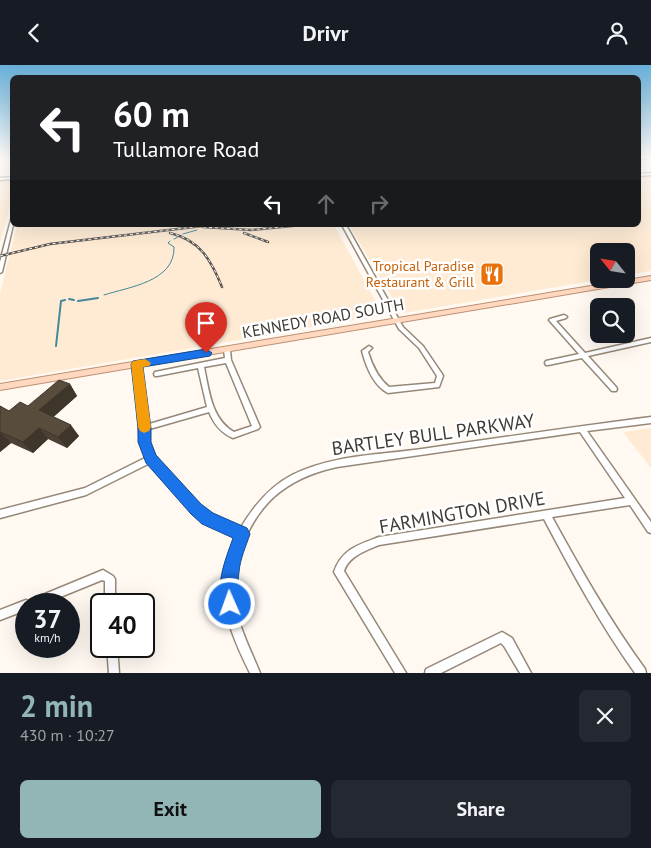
<!DOCTYPE html>
<html lang="en">
<head>
<meta charset="utf-8">
<style>
	body { margin:0; font-family:"PT Sans",sans-serif; background:#242831; color:#f1f3f6; height:100vh; display:flex; flex-direction:column; font-size:19px; white-space:nowrap }
	* { box-sizing:border-box; margin:0 }
	p { font-size:16px; color:#9ea1a6 }
	.icon { flex:none; width:28px; height:28px; fill:none; stroke:currentColor; stroke-width:2; stroke-linecap:round; stroke-linejoin:round }
	.map { position:relative; height:608px; overflow:hidden }
	.sheet { display:flex; flex-direction:column; background:#171b24; flex:1 }
	.sheet>* { flex:none }
	.banner { position:absolute; left:10px; top:10px; width:631px; height:152px; border-radius:8px; box-shadow:0 5px 20px #0002; background:#202124; color:#fff; overflow:hidden }
	.needle { width:32px; rotate:300deg }
	.buttons { position:absolute; left:590px; top:178px; display:grid; gap:10px }
	.buttons a { display:grid; place-items:center; width:45px; height:45px; border-radius:8px; background:#171b24; box-shadow:0 5px 20px #0002; font-size:25px }
	.speed { position:absolute; left:15px; top:528px; display:flex; gap:10px; font-size:25px; font-weight:700; text-align:center }
	.speed>* { display:grid; place-content:center; width:65px; height:65px; border-radius:50%; background:#171b24; box-shadow:0 5px 20px #0002; line-height:1 }
	.speed small { font-size:12px; font-weight:400 }
	.speed .limit { border:2px solid #111; border-radius:8px; background:#fff; color:#111 }
	.pin { position:absolute; display:grid; place-items:center; width:42px; height:42px; color:#fff; margin:-51px -21px; border-radius:50% 50% 50% 0; rotate:-45deg; box-shadow:0 0 5px #0007 }
	.pin .icon { rotate:45deg }
	.me { position:absolute; width:55px; margin:-28px; rotate:358deg; stroke-linejoin:round; filter:drop-shadow(0 0 4px #0008) }
	.turn { display:flex; align-items:center; gap:18px; height:105px; padding:0 20px; font-size:22px }
	.turn .icon { width:65px; height:65px; stroke-width:2.5 }
	.turn b { display:block; font-size:35px; line-height:42px }
	.lanes { display:flex; align-items:center; height:48px; padding:0 20px; background:#0003; justify-content:center; gap:25px; direction:ltr }
	.lanes .off { opacity:.35 }
	.round { display:grid; place-items:center; flex:none; width:52px; height:52px; border-radius:8px; background:#242831 }
	.summary { display:flex; align-items:center; justify-content:space-between; height:85px; padding:0 20px }
	h1 { font-size:30px; font-weight:700; line-height:38px; color:#92b5b5 }
	.primary-button { display:flex; gap:10px; margin-top:auto; padding:10px 20px }
	.primary-button a { flex:1; height:58px; border-radius:8px; background:#92b5b5; color:#111; font-size:20px; font-weight:700; line-height:58px; text-align:center }
	.primary-button a+a { background:#242831; color:#f1f3f6 }
	header { display:flex; justify-content:space-between; align-items:center; height:65px; padding:0 20px; background:#171b24; font-size:22px; font-weight:700 }
	.map>svg:first-child { display:block }
</style>
</head>
<body>
<header><svg class="icon" aria-label="back" viewBox="0 0 24 24"><path d="M15 5l-7 7 7 7"/></svg>Drivr<svg class="icon" aria-label="person" viewBox="0 0 24 24"><circle cx="12" cy="8" r="4"/><path d="M4 21q1-7 8-7t8 7"/></svg></header>
<div class="map">
<svg width="651" height="608" viewBox="0 0 651 608">
	<rect width="100%" height="100%" fill="#fff9f2"/>
	<!-- built -->
	<g fill="#ffebd3">
		<path d="M651,111v95l-25,4v-24h-27v28h5l-200,34 -4,-2 -51,-86h290v-48z"/>
		<path d="M12,115v18l-12,45v-62z"/>
		<path d="M17,160h317l48,88 -3,3 -379,65v-88z"/>
		<path d="M651,363v40l-28,-36z"/>
	</g>
	<g fill="none" stroke-linecap="round" stroke-linejoin="round">
		<!-- stream-far1 -->
		<g stroke="#489" stroke-width="1">
			<path d="M183,169l14,-4"/>
			<path d="M174,174l4,-2"/>
			<path d="M104,230c24,-8 71,-13 70,-48l-6,-4 2,-2"/>
		</g>
		<!-- stream -->
		<g stroke="#489" stroke-width="2">
			<path d="M69,234l5,1"/>
			<path d="M78,236l20,-3"/>
			<path d="M56,281l5,-45 4,-1"/>
		</g>
		<!-- minor casing -->
		<g stroke="#958878" stroke-width="3">
			<g id="minor">
				<path d="M651,108v2l-12,1v-2z"/>
				<path d="M12,112v2l-12,1v-2z"/>
				<path d="M11,155h1l1,5 -11,47 -2,1v-11z"/>
				<path d="M342,160h4l57,102 20,19 19,28 1,2 -4,11 -51,6c-15,-8 -22,-27 -26,-42l7,-5 3,2 -4,4c4,13 10,26 21,35l46,-4 2,-7 -18,-28 -20,-19z"/>
				<path d="M564,250l2,1 1,1 -1,1 -10,3 29,32 66,-15v4l-63,14 28,31 1,2 -1,2h-4l-30,-33 -34,7h-2l-1,-2 1,-2 33,-7 -30,-34 1,-1z"/>
				<path d="M227,283l3,2 1,10 29,67 -2,2 -25,9c-12,-5 -19,-14 -24,-26l-63,18 2,12 6,15 45,49 12,10 29,13c13,-22 29,-42 52,-54 40,-20 87,-20 130,-26 76,-11 152,-22 229,-32v6l-64,8 64,91v11l-3,-1 -18,-27 -78,12c29,53 58,104 93,152l1,4h-11c-35,-49 -63,-101 -91,-154l-165,26c-14,6 -30,11 -35,26l62,102h-11l-61,-101c8,-23 24,-27 45,-35l246,-39 -45,-66 -243,35c-51,11 -83,38 -98,89 -3,11 -7,23 -6,34 2,30 16,56 27,83h-10c-13,-26 -28,-59 -26,-88 1,-17 7,-34 13,-49l-32,-14 -12,-10 -43,-49 -64,32 -86,23v-8l85,-22 62,-31 -7,-15 -6,-78 1,-2h2l3,2 6,61 61,-18 -9,-39 -41,8h-2l-1,-2 1,-2 70,-14 -1,-8zM226,298l26,63 -18,6c-23,-13 -25,-42 -30,-65z"/>
				<path d="M103,505l10,6 2,3v25h-10v-23l-3,-1 -59,24h-17v6l-26,10v-10l26,-10 2,1z"/>
				<path d="M502,567l10,6 19,35h-11l-16,-27 -3,-3 -60,30h-16l1,-4z"/>
				<path d="M107,581h10l2,27h-10z"/>
			</g>
		</g>
		<!-- major casing -->
		<g stroke="#bc9072" stroke-width="2">
			<path id="major" d="M651,211v4l-651,110v-6z"/>
		</g>
		<!-- minor -->
		<use href="#minor" fill="#fff" fill-rule="evenodd"/>
		<!-- major -->
		<use href="#major" fill="#ffd8bf" fill-rule="evenodd"/>
		<!-- rail casing -->
		<g stroke="#5b554f" stroke-width="2.5">
			<g id="rail">
				<path d="M203,162l48,3 51,-5"/>
				<path d="M170,168c30,7 41,27 52,54"/>
				<path d="M244,168l24,9"/>
				<path d="M0,191l50,-12 161,-19"/>
			</g>
		</g>
		<!-- rail -->
		<use href="#rail" stroke="#fff" stroke-width="1" stroke-dasharray="3" stroke-linecap="butt"/>
	</g>
	<!-- wall -->
	<path fill="#4c4134" d="M70,319l7,12 -24,21 26,19 -12,12 -19,-9 -15,14 -22,-10 -11,9v-46l9,5 19,-5z"/>
	<!-- shaded-wall -->
	<g fill="#3e352b">
		<path d="M650,93l-1,2 -10,1v-2z"/>
		<path d="M70,319l7,12 -29,26 -9,-12z"/>
		<path d="M71,360l8,11 -12,12 -9,-11z"/>
		<path d="M39,363l9,11 -15,14 -10,-11z"/>
		<path d="M0,367l11,11 -11,9z"/>
	</g>
	<!-- building -->
	<g fill="#584c3d" stroke="#3e352b">
		<path d="M639,92h9l2,1 -11,1z"/>
		<path d="M59,315l11,4 -31,26 32,15 -13,12 -19,-9 -16,14 -23,-10v-26l9,5 11,-9 8,4z"/>
	</g>
	<!-- sky -->
	<linearGradient id="sky" x2="0" y2="1"><stop stop-color="#67b0da"/><stop offset="0.52" stop-color="#fffcf9"/><stop offset="1" stop-color="#fffcf9" stop-opacity="0"/></linearGradient>
	<rect width="651" height="178" fill="url(#sky)"/>
	<!-- route -->
	<path fill="#1a73e8" stroke="#114b97" d="M206,284l6,4 -2,3 -67,11 8,61v14l5,13 45,49 12,9 34,15 3,6c-4,12 -10,25 -11,38 -2,11 1,30 -2,38l-7,3 -6,-3c-10,-24 1,-49 9,-72l-31,-14 -11,-10 -45,-51 -8,-21v-14l-7,-64 2,-3z"/>
	<!-- slow -->
	<path fill="#f59e0b" d="M145,294l6,4 -2,3 -6,1 8,60 -2,4 -5,2 -4,-2 -2,-4 -7,-63 2,-3z"/>
	<!-- icons -->
	<defs>
		<g id="restaurant-square" transform="scale(1.25)"><rect x="-9" y="-9" width="18" height="18" rx="4" fill="#e8710a" stroke="#fff"/><path d="M-5-6h1v4h1v-4h1v4h1v-4h1v5L-1.5 .5V6h-2V.5L-5-1ZM5-6V6H3V1.5H1.5Q1.5-4 5-6Z" fill="#fff"/></g>
	</defs>
	<g fill-rule="evenodd">
		<use href="#restaurant-square" x="492" y="209"/>
	</g>
	<g text-anchor="middle" stroke-width="5" stroke-linejoin="round" paint-order="stroke">
		<!-- far-food labels -->
		<g font-size="14" fill="#c56008" stroke="#fff" text-anchor="end">
			<text x="474" y="206">Tropical Paradise<tspan x="474" dy="16">Restaurant &amp; Grill</tspan></text>
		</g>
		<!-- street labels -->
		<g font-size="16" fill="#403a34" stroke="#fff">
			<text transform="translate(323 253) rotate(-10)" y="6">KENNEDY ROAD SOUTH</text>
		</g>
		<!-- near-street labels -->
		<g font-size="19" fill="#403a34" stroke="#fff">
			<text transform="translate(433 369) rotate(-8)" y="7">BARTLEY BULL PARKWAY</text>
			<text transform="translate(462 447) rotate(-10)" y="7">FARMINGTON DRIVE</text>
		</g>
	</g>
</svg>
<div class="buttons">
<a><svg class="needle" viewBox="-14 -14 28 28"><path d="M0-13l5 13h-10z" fill="#e53935"/><path d="M0 13l5-13h-10z" fill="#9ea1a6"/></svg></a>
<a><svg class="icon" aria-label="search" viewBox="0 0 24 24"><circle cx="10" cy="10" r="6"/><path d="M15 15l6 6"/></svg></a>
</div>
<div class="speed"><div>37<small>km/h</small></div><div class="limit">40</div></div>
<div class="pin" style="left:206px;top:288px;background:#d93025"><svg class="icon" aria-label="arrive" viewBox="0 0 24 24"><path d="M6 21V4h12l-3 4 3 4H6"/></svg></div>
<svg class="me" style="left:230px;top:539px" viewBox="-20 -20 40 40"><circle r="17" fill="#1a73e8" stroke="#fff" stroke-width="3"/><path d="M0-11L8 9 0 5-8 9z" fill="#fff"/></svg>
<div class="banner">
<div class="turn"><svg class="icon" aria-label="left" viewBox="0 0 24 24"><path d="M17 20v-9H6M10 6l-5 5 5 5"/></svg><div><b>60 m</b>Tullamore Road</div></div>
<div class="lanes"><svg class="icon" aria-label="left" viewBox="0 0 24 24"><path d="M17 20v-9H6M10 6l-5 5 5 5"/></svg><svg class="icon off" aria-label="ahead" viewBox="0 0 24 24"><path d="M12 20V5M6 11l6-6 6 6"/></svg><svg class="icon off" aria-label="right" viewBox="0 0 24 24"><path d="M7 20v-9h11M14 6l5 5-5 5"/></svg></div>
</div>
</div>
<section class="sheet">
<div class="summary"><div><h1>2 min</h1><p>430 m · 10:27</p></div><a class="round"><svg class="icon" aria-label="close" viewBox="0 0 24 24"><path d="M6 6l12 12M18 6L6 18"/></svg></a></div>
<div class="primary-button"><a>Exit</a><a>Share</a></div>
</section>
</body>
</html>
